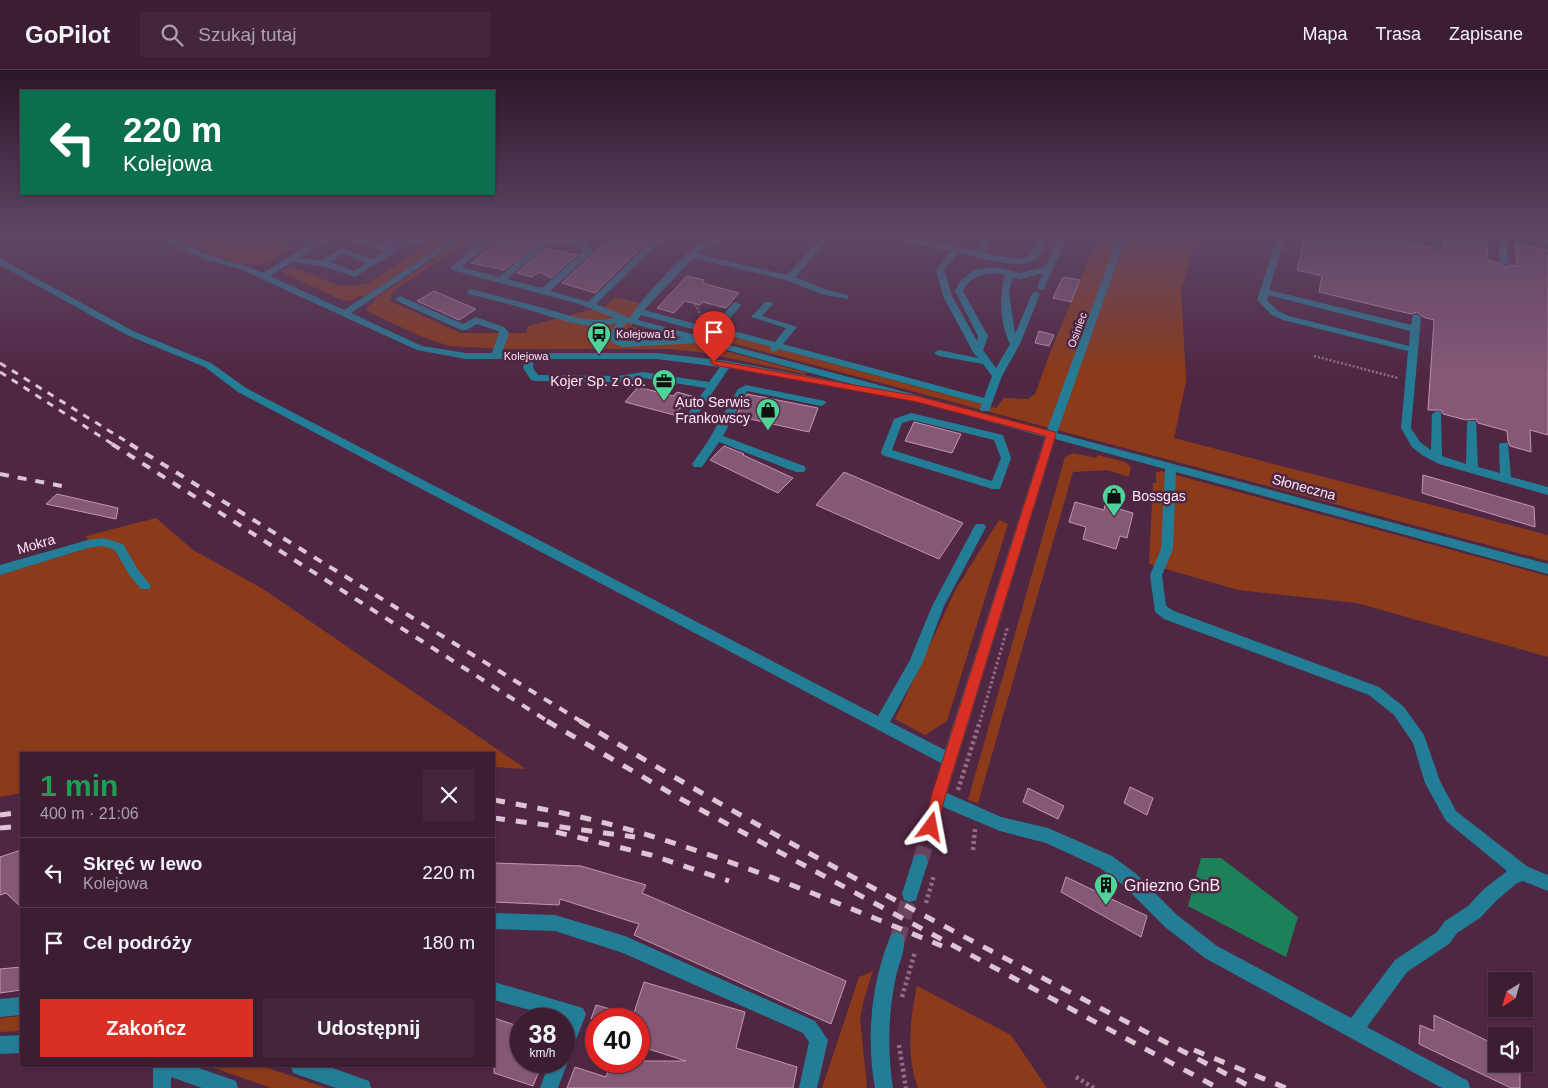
<!DOCTYPE html>
<html lang="pl">
<head>
<meta charset="utf-8">
<style>
	body { margin:0; font-family:Helvetica,sans-serif; background:#43263a; color:#f1f3f6; height:100vh; display:flex; flex-direction:column; font-size:19px; white-space:nowrap }
	* { box-sizing:border-box; margin:0 }
	p { font-size:16px; color:#aca2ac }
	.icon { flex:none; width:28px; height:28px; fill:none; stroke:currentColor; stroke-width:2; stroke-linecap:round; stroke-linejoin:round }
	.map { position:relative; flex:1; overflow:hidden }
	.side { position:absolute; left:20px; top:682px; width:475px; height:315px; display:flex; flex-direction:column; background:#3c1d32; border-radius:0px; box-shadow:0 1px 4px #0004,0 0 0 1px #553b4d }
	.side>* { flex:none }
	.hud { position:absolute; left:20px; top:20px; width:475px; height:105px; border-radius:0px; box-shadow:0 1px 4px #0004,0 0 0 1px #553b4d; background:#0b6e4f; color:#fff; overflow:hidden }
	.needle { width:32px; rotate:217deg }
	.controls { position:absolute; left:1488px; top:902px; display:grid; gap:10px }
	.controls a { display:grid; place-items:center; width:45px; height:45px; border-radius:0px; background:#3c1d32; box-shadow:0 1px 4px #0004,0 0 0 1px #553b4d; font-size:25px }
	.speed { position:absolute; left:510px; top:938px; display:flex; gap:10px; font-size:25px; font-weight:700; text-align:center }
	.speed>* { display:grid; place-content:center; width:65px; height:65px; border-radius:50%; background:#3c1d32; box-shadow:0 1px 4px #0004,0 0 0 1px #553b4d; line-height:1 }
	.speed small { font-size:12px; font-weight:400 }
	.speed .limit { border:8px solid #d22; background:#fff; color:#111 }
	.pin { position:absolute; display:grid; place-items:center; width:42px; height:42px; color:#fff; margin:-51px -21px; border-radius:50% 50% 50% 0; rotate:-45deg; box-shadow:0 0 5px #0007 }
	.pin .icon { rotate:45deg }
	.me { position:absolute; width:55px; margin:-28px; rotate:13deg; stroke-linejoin:round; filter:drop-shadow(0 0 4px #0008) }
	.turn { display:flex; align-items:center; gap:18px; height:105px; padding:0 20px; font-size:22px }
	.turn .icon { width:65px; height:65px; stroke-width:2.5 }
	.turn b { display:block; font-size:35px; line-height:42px }
	.round { display:grid; place-items:center; flex:none; width:52px; height:52px; border-radius:0px; background:#43263a }
	.headline { display:flex; align-items:center; justify-content:space-between; height:85px; padding:0 20px }
	h1 { font-size:30px; font-weight:700; line-height:38px; color:#1e9e55 }
	.action { display:flex; gap:10px; margin-top:auto; padding:10px 20px }
	.action a { flex:1; height:58px; border-radius:0px; background:#d93025; color:#fff; font-size:20px; font-weight:700; line-height:58px; text-align:center }
	.action a+a { background:#43263a; color:#f1f3f6 }
	ul { padding:0; list-style:none }
	li { display:flex; align-items:center; gap:15px; height:70px; padding:0 20px; border-top:1px solid #553b4d }
	li div { flex:1 }
	li b { display:block; font-size:19px }
	li em { font-style:normal }
	header { display:flex; align-items:center; gap:30px; box-sizing:border-box; height:70px; padding:0 25px; background:#3c1d32; border-bottom:1px solid #553b4d }
	header strong { font-size:24px }
	nav { display:flex; gap:28px; margin-inline-start:auto; font-size:18px }
	.search { width:350px; height:45px; background:#43263a; display:flex; align-items:center; gap:12px; box-sizing:border-box; padding:0 18px; border-radius:0px; color:#aca2ac; font-size:19px }
	.map>svg:first-child { display:block }
</style>
</head>
<body>
<header>
<strong>GoPilot</strong>
<div class="search"><svg class="icon" aria-label="search" viewBox="0 0 24 24"><circle cx="10" cy="10" r="6"/><path d="M15 15l6 6"/></svg>Szukaj tutaj</div>
<nav><a>Mapa</a><a>Trasa</a><a>Zapisane</a></nav>
</header>
<div class="map">
<svg width="1548" height="1018" viewBox="0 0 1548 1018">
	<rect width="100%" height="100%" fill="#502743"/>
	<!-- green -->
	<g fill="#8b3a1a">
		<path d="M168,164h84l40,14c-8,5 -16,11 -24,14 -26,11 -76,-17 -100,-28z"/>
		<path d="M444,164h16l-97,63 -4,-1 -8,5 -9,-1 -61,-28 9,-5 51,19 26,-2z"/>
		<path d="M471,164h10l-88,57 -3,10 71,32h65l2,-7 78,-20 9,-9 28,7 -12,22 177,47 -4,1 -99,-21 -36,-4h-165l-55,-3 -29,-10 -53,-25v-4l8,-6 -1,-2 56,-37h2l3,-2 -2,-1z"/>
		<path d="M1099,164h101l-19,54 5,93 -12,57 374,97v26l-824,-220 -5,-5 1,-3 276,75 8,-10 24,1 7,-5 15,-41z"/>
		<path d="M1074,383l22,5 2,-3 27,7 6,5 -2,10 -22,-7 -34,2 -95,331 -10,-3 97,-343z"/>
		<path d="M1161,401l387,105v81l-191,-54 -119,-13 -89,-26 4,-81h3v-10z"/>
		<path d="M156,448l37,32 70,39 263,180 -32,-2v-13h-473v39l-21,4v-222l91,-28 -5,-11z"/>
		<path d="M999,450l9,4 -61,197 -22,14 -30,-16 61,-130z"/>
		<path d="M873,901l-9,28 -4,20 7,69h-45l37,-111z"/>
		<path d="M917,916l94,49 36,53h-129c-12,-31 -8,-70 -1,-102z"/>
		<path d="M21,946v15l-21,1v-14z"/>
		<path d="M209,996h53l64,22h-55z"/>
	</g>
	<!-- water -->
	<path fill="#1c8158" d="M1201,788h20l77,59 -12,40 -98,-51z"/>
	<!-- building -->
	<g fill="#855875" stroke="#c694b4">
		<path d="M507,164h42l-45,36 -33,-7z"/>
		<path d="M615,164h40l-60,59 -33,-10z"/>
		<path d="M1306,164h61l62,13 8,5 6,-2v-16h32l12,2 1,24 10,2 6,6 5,-3 8,1 -2,-23 33,7v185l-18,-5 1,22 -21,-6 -2,-5 -1,-10 -29,-8 -2,-4 -10,1 -23,-6 -2,-4h-13l6,-90 -11,-3 -6,-5 -6,2 -92,-22 3,-16 -25,-6z"/>
		<path d="M546,178l31,7 -26,23 -12,-6 -7,5 -15,-4z"/>
		<path d="M687,206l17,4 -2,3 37,10 -13,15 -23,-6 -3,3 -15,-4 -11,12 -17,-5z"/>
		<path d="M1063,207l17,3 -9,22 -18,-4z"/>
		<path d="M434,221l42,18 -17,11 -42,-19z"/>
		<path d="M1039,261l15,4 -5,11 -14,-3z"/>
		<path d="M638,317l35,9 4,-4 18,5 -9,12 -6,-1 -6,7 -49,-13z"/>
		<path d="M747,324l71,14 -9,24 -73,-16z"/>
		<path d="M914,352l47,12 -9,19 -47,-12z"/>
		<path d="M724,376l20,8 -1,1 50,23 -15,15 -68,-33z"/>
		<path d="M844,402l119,51 -24,36 -123,-54z"/>
		<path d="M1423,405l111,32 1,20 -113,-34z"/>
		<path d="M57,424l61,14 -2,11 -70,-15z"/>
		<path d="M1075,432l29,8 1,-5 28,8 -6,25 -7,-2 -4,13 -33,-10 3,-12 -17,-5z"/>
		<path d="M1130,717l23,11 -6,17 -23,-12z"/>
		<path d="M1028,718l36,18 -6,13 -35,-17z"/>
		<path d="M21,780v57l-15,-14 -6,2v-38z"/>
		<path d="M494,793l87,3 65,19 -4,8 204,88 -15,43 -197,-89 5,-11 -79,-25 -1,6 -65,-3z"/>
		<path d="M1066,807l81,39 -6,21 -80,-45z"/>
		<path d="M21,897v23l-21,3v-24z"/>
		<path d="M644,912l101,30 -9,36 61,19 -4,21h-226l8,-21 31,10 5,-16h75l-47,-15v-27h-48l5,-14 36,10v4z"/>
		<path d="M1434,945l62,30v19h24v24h-9l-92,-44 1,-19 14,6z"/>
		<path d="M494,948l27,9v34h22l-10,25 -39,-13z"/>
	</g>
	<g fill="none" stroke-linecap="round" stroke-linejoin="round">
		<!-- minor-tunnel -->
		<g stroke="#6a445e" stroke-width="16" stroke-dasharray="16 8" stroke-linecap="butt">
			<path d="M920,792l11,-35"/>
			<path d="M897,871l13,-47"/>
		</g>
		<!-- path-far2 -->
		<g stroke="#906e84" stroke-width="2.5" stroke-dasharray="2 2" stroke-linecap="butt">
			<path d="M695,234l6,12"/>
			<path d="M1314,286l84,22"/>
		</g>
		<!-- path-far1 -->
		<path stroke="#906e84" stroke-width="3" stroke-dasharray="2.5 2.5" stroke-linecap="butt" d="M980,652l28,-96"/>
		<!-- path -->
		<g stroke="#906e84" stroke-width="4.5" stroke-dasharray="3 3" stroke-linecap="butt">
			<path d="M958,720l22,-69"/>
			<path d="M973,780l2,-22"/>
			<path d="M926,833l8,-28"/>
			<path d="M902,927l13,-45"/>
			<path d="M899,975l7,43"/>
			<path d="M1076,1007l18,11"/>
		</g>
		<!-- minor -->
		<g fill="#247d96" fill-rule="evenodd">
			<path d="M151,164c21,-1 39,15 59,21 18,6 35,10 53,18l46,-29 -26,-10h12l20,7 5,-3 -2,-4h29l48,14v4l-40,25 -33,-11 -30,-4 -22,14 74,34 116,-76h9l-118,79 71,33 44,7h26l7,-20 -1,-2 -21,-7 -10,6h-6l-64,-29 -2,-2 5,-3 63,28 13,-7 28,10 5,6 -7,20h155l70,8 114,21 5,3 -5,3 -112,-20 -37,55 -4,1 -5,-3 23,-33 -63,-10 -25,4 -83,-1 -4,-1 -8,-12 2,-9h-59l-49,-9 -177,-81 -37,-10zM346,169l39,12 -12,8 -31,-11 -21,12 -22,-2 29,-18zM343,184l24,9 -13,8 -24,-9zM534,289h123l63,8 -11,15 -66,-10 -25,4 -80,-1 -5,-7z"/>
			<path d="M421,164h10c-13,13 -36,19 -51,7l4,-2 22,3z"/>
			<path d="M493,164h9l-41,33 38,10 44,-38 16,-2 27,6 7,8 -1,2 -42,38 38,11 71,-68h9l-72,70 34,14c13,-22 62,-76 86,-84 3,-1 7,0 11,0l-30,20 90,21 38,-41h8l-38,43 32,13 21,5v4l-27,-5 -35,-14 -93,-22 -49,52 52,14 18,2 19,-23 3,-1 5,3 -19,23 53,14 11,-14 -35,-11 14,-15h6l2,2 -11,12 35,11 -14,17 201,54 8,-22 -9,-12 -44,-8 -5,-3 5,-3 39,8 -5,-6 -30,-56 -7,-26 15,-19 -74,-15 -4,-2h16l88,17 9,-17h8l-10,19 33,6 13,-4 7,-14 -24,-5 -4,-2 30,2 1,-2h8c-3,8 -5,19 -12,25 -13,13 -61,-3 -78,-6l-14,17 8,26 25,45 1,-5 -23,-45 5,-10 14,-11 22,-3 25,6 24,-6 15,-33h8l-24,55 -3,1 -4,-3 6,-14 -22,6 -8,-2 -4,15 6,42 17,-40 4,-3 4,3 -20,50 -18,32 -13,35h-8l-1,-2 2,-5 -203,-55 -5,3 -3,-1v-4l-58,-16 -6,8 340,91 72,-196h8l-70,199 491,131v10l-372,-102 -3,77 -11,26 4,31 8,5 205,76 25,20 20,28 16,46 16,30 72,56 20,8v16l-25,-10 -6,2 -21,18 -16,17 -23,15 -8,11 -42,28 -40,55 101,54 2,7h-28l-237,-130 -40,-31 -42,-42 -23,-17 -54,-25 -46,-12 -57,-24 -6,25 -6,2 -6,-2 -2,-5 18,-64 -703,-371 -33,-25 -78,-32 -127,-70v-6l3,1 130,71 78,32 35,25 632,328 32,-56 22,-54 42,-79 2,-3h8l2,3 -42,79 -21,56 -33,60 55,28 100,-313 -344,-94 -79,4 -9,-4 -5,-7 9,-13c-29,7 -47,-1 -75,-9 -24,-8 -49,-14 -74,-20l-1,-2 4,-3c25,7 50,13 76,20 24,7 41,15 68,9l-39,-15 -125,-33v-4zM559,171l21,6 4,4 -42,37 -35,-9 42,-36zM996,203l9,2c-6,23 -5,47 5,69l-14,24 -13,-18 5,-14 -25,-45c7,-14 18,-17 33,-18zM641,245l55,15h8l-5,6 -61,-16zM627,252l56,16 -59,3 -6,-5zM1055,369l110,30 -4,80 -11,26 5,37 9,7 205,76 25,20 19,28 12,40 21,38 61,50 -23,18 -16,17 -23,15 -8,11 -42,28 -44,58 -134,-72 -40,-31 -42,-42 -23,-17 -64,-28 -47,-11 -54,-24z"/>
			<path d="M1278,164h8l-17,56 142,35 2,-10 3,-1 5,3 -10,111 9,14 11,8 1,-36 5,-3 4,1 1,44 24,8 1,-41 1,-2h8l2,46 22,6 -1,-27 1,-3h8l3,34 37,10v8l-109,-31 -17,-9 -10,-8 -11,-19 7,-77 -125,-31 -11,-5 -15,-15zM1268,225l142,36 -1,15 -120,-30 -11,-5 -11,-11z"/>
			<path d="M1418,164h8l-1,12 -7,-2z"/>
			<path d="M1432,164h8l-2,16 -7,-2z"/>
			<path d="M1498,164h18l32,7v4l-42,-8 2,26 -4,3 -4,-3z"/>
			<path d="M746,315l79,16 1,2 -5,3 -74,-15 -24,45 81,30 2,3 -2,3h-8l-77,-30 -17,25h-8l-2,-3 16,-23 30,-52z"/>
			<path d="M911,343l92,22 8,23 -11,31h-8l-110,-34 -1,-3 13,-33zM912,350l82,20 7,18 -9,23 -100,-31 10,-27z"/>
			<path d="M103,468l20,6 15,26 13,16 -2,3h-8l-11,-13 -15,-26 -12,-4 -15,2 -88,27v-10l88,-25z"/>
			<path d="M920,784l6,2 2,6 -12,38 -6,2 -6,-2 -2,-6 12,-38z"/>
			<path d="M494,843l61,2 70,21 190,85 13,19 -11,48h-18l10,-46 -6,-9 -180,-80 -68,-22 -61,-2z"/>
			<path d="M897,862l6,3c4,11 -3,26 -6,37 -9,39 -10,77 -4,116h-18c-9,-50 -4,-106 16,-153z"/>
			<path d="M494,912l89,26 3,6 -16,41 -3,2 1,4 -10,27h-18l10,-27h14v-36l2,-5 -72,-20z"/>
			<path d="M21,927v18l-21,2v-18z"/>
			<path d="M21,965v18l-21,1v-18z"/>
			<path d="M153,996h40l43,15 2,7h-36l-31,-11v11h-18z"/>
			<path d="M291,996h36l42,15 2,7h-35l-43,-15z"/>
		</g>
		<!-- rail-far2 -->
		<g stroke="#dec5d5" stroke-width="3" stroke-dasharray="7 7" stroke-linecap="butt">
			<path d="M0,293l132,82"/>
			<path d="M0,302l114,73"/>
		</g>
		<!-- rail-far1 -->
		<g stroke="#dec5d5" stroke-width="4" stroke-dasharray="9 9" stroke-linecap="butt">
			<path d="M112,374l437,278"/>
			<path d="M130,374l452,278"/>
			<path d="M0,404l67,13"/>
		</g>
		<!-- rail -->
		<g stroke="#dec5d5" stroke-width="5" stroke-dasharray="11 11" stroke-linecap="butt">
			<path d="M547,651l132,77 539,290"/>
			<path d="M580,651c218,133 447,248 673,367"/>
			<path d="M494,730c39,7 77,14 115,24 115,31 224,77 333,122"/>
			<path d="M0,745l21,-3"/>
			<path d="M494,748l141,19"/>
			<path d="M0,758l21,-2"/>
			<path d="M556,762l95,23 78,26"/>
			<path d="M1194,980l92,38"/>
		</g>
	</g>
	<!-- sky -->
	<linearGradient id="sky" x2="0" y2="1"><stop stop-color="#2c1525"/><stop offset="0.54" stop-color="#5e4766"/><stop offset="1" stop-color="#5e4766" stop-opacity="0"/></linearGradient>
	<rect width="1548" height="306" fill="url(#sky)"/>
	<!-- route -->
	<path fill="#d93025" stroke="#8d1f18" d="M711,290l206,36 138,36 1,2 -111,363 -9,35 -5,2 -5,-2 -2,-5 7,-30 115,-361 -129,-34 -203,-37 -4,-3z"/>
	<!-- icons -->
	<defs>
		<g id="bus-pin" transform="scale(1.25)"><path d="M0 17L-7.5 6A9.5 9.5 0 1 1 7.5 6Z" fill="#50d398" stroke="#502743"/><path d="M-5-6H5V4H4V6H2V4H-2V6H-4V4H-5ZM-3.5-4V0h7V-4ZM-3.5 1.2v1.5H-2V1.2ZM2 1.2v1.5H3.5V1.2Z" fill="#111"/></g>
		<g id="office-pin" transform="scale(1.25)"><path d="M0 17L-7.5 6A9.5 9.5 0 1 1 7.5 6Z" fill="#50d398" stroke="#502743"/><path d="M-6-3h4V-5.5h4V-3h4V5H-6ZM-1-4.5V-3h2v-1.5ZM-6 0V1H6V0Z" fill="#111"/></g>
		<g id="shop-pin" transform="scale(1.25)"><path d="M0 17L-7.5 6A9.5 9.5 0 1 1 7.5 6Z" fill="#50d398" stroke="#502743"/><path d="M-5-2.5h2.3a2.7 3.5 0 0 1 5.4 0H5L5.5 6h-11ZM-1.5-2.5h3a1.5 2.3 0 0 0-3 0Z" fill="#111"/></g>
		<g id="building-pin" transform="scale(1.25)"><path d="M0 17L-7.5 6A9.5 9.5 0 1 1 7.5 6Z" fill="#50d398" stroke="#502743"/><path d="M-4-6H4V6H1V3H-1V6H-4ZM-2.5-4.3h1.7v1.8h-1.7ZM.8-4.3h1.7v1.8H.8ZM-2.5-1h1.7V.8h-1.7ZM.8-1h1.7V.8H.8Z" fill="#111"/></g>
	</defs>
	<g fill-rule="evenodd">
		<use href="#bus-pin" x="599" y="264"/>
		<use href="#office-pin" x="664" y="311"/>
		<use href="#shop-pin" x="768" y="340"/>
		<use href="#shop-pin" x="1114" y="426"/>
		<use href="#building-pin" x="1106" y="815"/>
	</g>
	<g text-anchor="middle" stroke-width="5" stroke-linejoin="round" paint-order="stroke">
		<!-- far-street labels -->
		<g font-size="11" fill="#ffe9f6" stroke="#502743">
			<text transform="translate(1077 260) rotate(-70)" y="4">Osiniec</text>
			<text x="526" y="290">Kolejowa</text>
		</g>
		<!-- far-poi labels -->
		<g font-size="11" fill="#ffe9f6" stroke="#502743" text-anchor="start">
			<text x="616" y="268">Kolejowa 01</text>
		</g>
		<!-- poi labels -->
		<g font-size="14" fill="#ffe9f6" stroke="#502743" text-anchor="end">
			<text x="646" y="316">Kojer Sp. z o.o.</text>
			<text x="750" y="337">Auto Serwis<tspan x="750" dy="16">Frankowscy</tspan></text>
			<text x="1132" y="431" text-anchor="start">Bossgas</text>
		</g>
		<!-- street labels -->
		<g font-size="14" fill="#ffe9f6" stroke="#502743">
			<text transform="translate(1304 417) rotate(15)" y="5">Słoneczna</text>
			<text transform="translate(36 474) rotate(-16)" y="5">Mokra</text>
		</g>
		<!-- near-poi labels -->
		<g font-size="16" fill="#ffe9f6" stroke="#502743" text-anchor="start">
			<text x="1124" y="821">Gniezno GnB</text>
		</g>
	</g>
</svg>
<div class="controls">
<a><svg class="needle" viewBox="-14 -14 28 28"><path d="M0-13l5 13h-10z" fill="#e53935"/><path d="M0 13l5-13h-10z" fill="#aca2ac"/></svg></a>
<a><svg class="icon" aria-label="sound" viewBox="0 0 24 24"><path d="M4 9h4l5-4v14l-5-4H4zM17 9q2 3 0 6"/></svg></a>
</div>
<div class="speed"><div>38<small>km/h</small></div><div class="limit">40</div></div>
<div class="pin" style="left:714px;top:292px;background:#d93025"><svg class="icon" aria-label="arrive" viewBox="0 0 24 24"><path d="M6 21V4h12l-3 4 3 4H6"/></svg></div>
<svg class="me" style="left:931px;top:757px" viewBox="-20 -20 40 40"><path d="M0-17L14 15 0 8-14 15z" fill="#d93025" stroke="#fff" stroke-width="4"/></svg>
<div class="hud">
<div class="turn"><svg class="icon" aria-label="left" viewBox="0 0 24 24"><path d="M17 20v-9H6M10 6l-5 5 5 5"/></svg><div><b>220 m</b>Kolejowa</div></div>
</div>
<section class="side">
<div class="headline"><div><h1>1 min</h1><p>400 m · 21:06</p></div><a class="round"><svg class="icon" aria-label="close" viewBox="0 0 24 24"><path d="M6 6l12 12M18 6L6 18"/></svg></a></div>
<ul>
<li><svg class="icon" aria-label="left" viewBox="0 0 24 24"><path d="M17 20v-9H6M10 6l-5 5 5 5"/></svg><div><b>Skręć w lewo</b><p>Kolejowa</p></div><em>220 m</em></li>
<li><svg class="icon" aria-label="arrive" viewBox="0 0 24 24"><path d="M6 21V4h12l-3 4 3 4H6"/></svg><div><b>Cel podróży</b></div><em>180 m</em></li>
</ul>
<div class="action"><a>Zakończ</a><a>Udostępnij</a></div>
</section>
</div>
</body>
</html>
